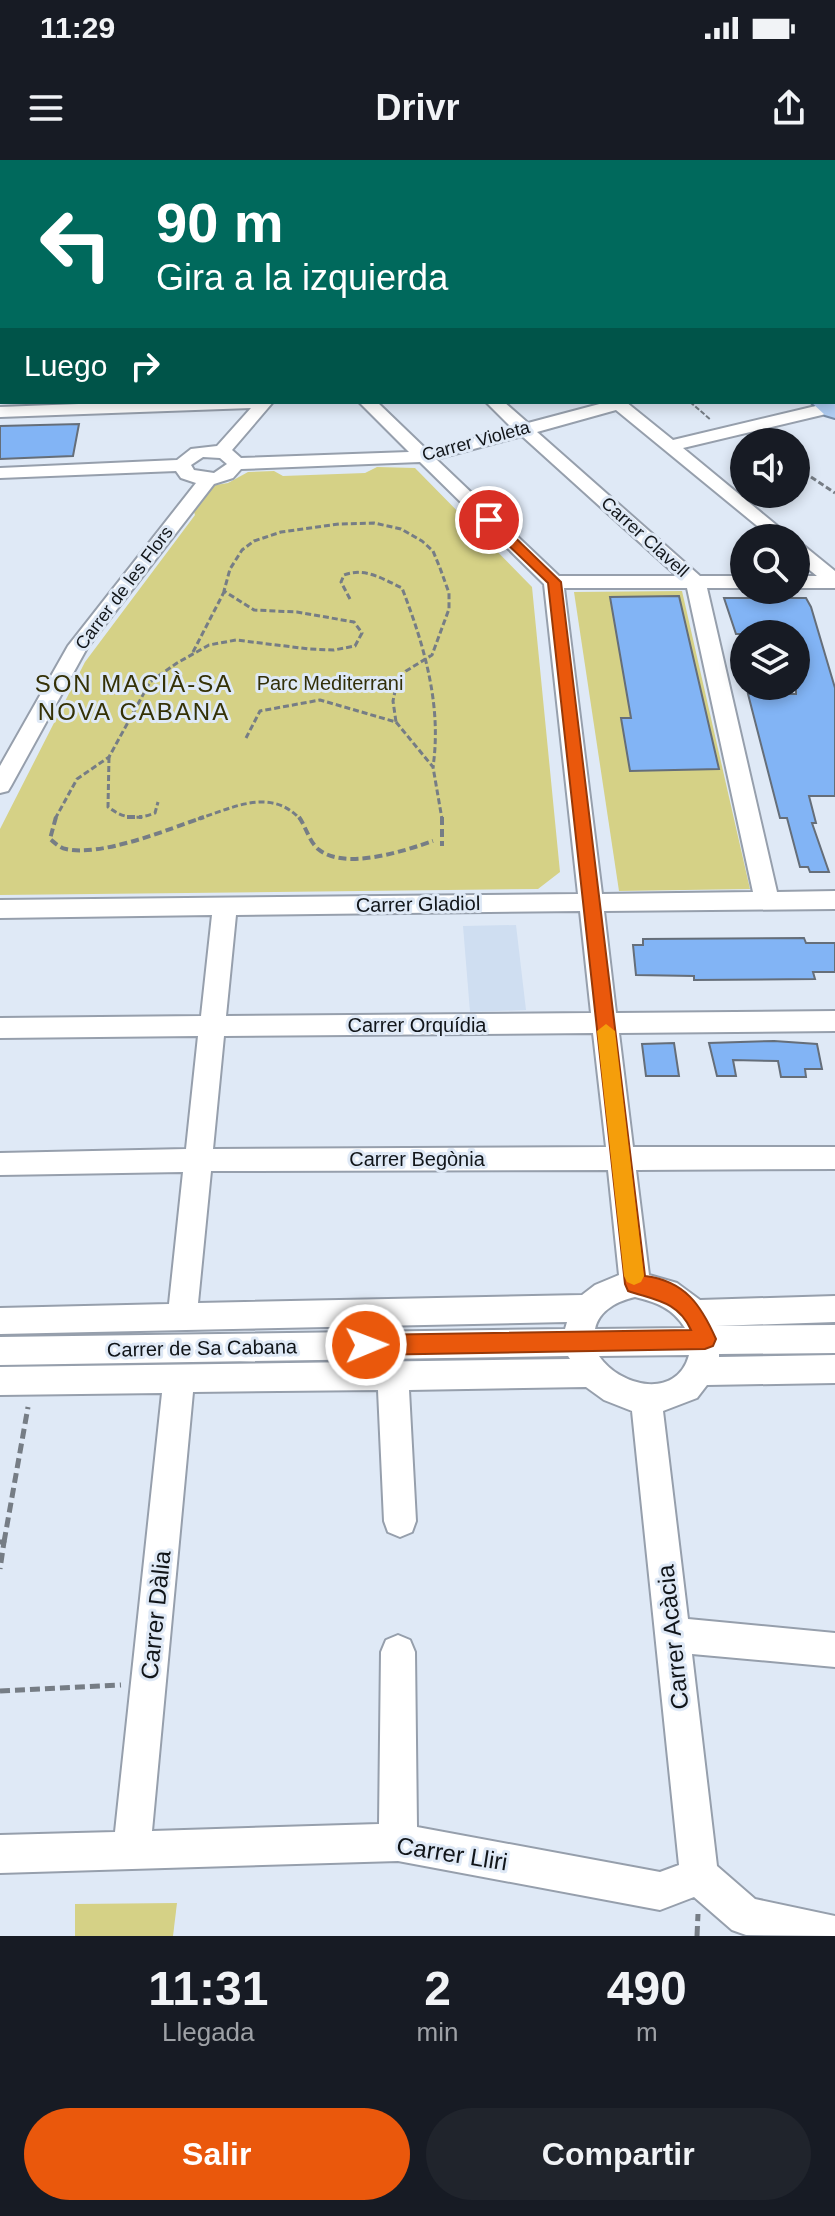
<!DOCTYPE html>
<html lang="es">
<head>
<meta charset="utf-8">
<style>
	body { margin:0; font-family:Helvetica,sans-serif; background:#20242c; color:#f1f3f6; height:100vh; display:flex; flex-direction:column; font-size:30px; white-space:nowrap }
	* { box-sizing:border-box; margin:0 }
	p { font-size:26px; color:#9ea1a6 }
	.icon { flex:none; width:44px; height:44px; fill:none; stroke:currentColor; stroke-width:2; stroke-linecap:round; stroke-linejoin:round }
	.map { position:relative; height:1776px; overflow:hidden }
	.drawer { display:flex; flex-direction:column; background:#171b24; flex:1 }
	.drawer>* { flex:none }
	.hud { position:absolute; left:0px; top:0px; width:836px; height:244px; box-shadow:0 4px 12px #0003; background:#00695c; color:#fff; overflow:hidden }
	.fabs { position:absolute; left:730px; top:268px; display:grid; gap:16px }
	.fabs a { display:grid; place-items:center; width:80px; height:80px; border-radius:50%; background:#171b24; box-shadow:0 4px 12px #0003; font-size:40px }
	.pin { position:absolute; display:grid; place-items:center; width:68px; height:68px; color:#fff; margin:-34px; border:4px solid #fff; border-radius:50%; box-shadow:0 2px 8px #0007 }
	.me { position:absolute; width:88px; margin:-44px; rotate:89deg; stroke-linejoin:round; filter:drop-shadow(0 0 6px #0008) }
	.turn { display:flex; align-items:center; gap:28px; height:168px; padding:0 24px; font-size:36px }
	.turn .icon { width:104px; height:104px; stroke-width:2.5 }
	.turn b { display:block; font-size:56px; line-height:68px }
	.then { display:flex; align-items:center; height:76px; padding:0 24px; background:#0003; gap:16px; font-size:30px }
	.eta { display:flex; justify-content:space-evenly; align-items:center; height:136px; text-align:center }
	.eta b { font-size:48px; font-weight:800; line-height:56px }
	.cta { display:flex; gap:16px; margin-top:auto; padding:16px 24px }
	.cta a { flex:1; height:92px; border-radius:48px; background:#ea580c; color:#fff; font-size:32px; font-weight:800; line-height:92px; text-align:center }
	.cta a+a { background:#20242c; color:#f1f3f6 }
	.status { display:flex; justify-content:space-between; align-items:center; height:56px; padding:0 40px; background:#171b24; direction:ltr }
	.status svg { height:22px; fill:currentColor }
	header { display:flex; justify-content:space-between; align-items:center; height:104px; padding:0 24px; background:#171b24; font-size:36px; font-weight:800 }
	.map>svg:first-child { display:block }
</style>
</head>
<body>
<div class="status"><b>11:29</b><svg viewBox="0 0 49 12"><path d="M0 12V9h3v3zM5 12V6h3v6zM10 12V3h3v9zM15 12V0h3v12zM26 1h20v11H26zM47 4h2v5h-2z"/></svg></div>
<header><svg class="icon" aria-label="menu" viewBox="0 0 24 24"><path d="M4 6h16M4 12h16M4 18h16"/></svg>Drivr<svg class="icon" aria-label="share" viewBox="0 0 24 24"><path d="M12 15V3M7 8l5-5 5 5M5 13v7h14v-7"/></svg></header>
<div class="map">
<svg width="835" height="1776" viewBox="0 0 835 1776">
	<rect width="100%" height="100%" fill="#dfe9f6"/>
	<!-- built -->
	<path fill="#cfdef1" d="M516,765l10,85 -56,2 -7,-86z"/>
	<!-- green -->
	<g fill="#d5d186">
		<path d="M377,307l38,1 117,119 28,285 -22,17 -538,6v-66l85,-167 110,-147 -3,-9 18,-20 18,-3 20,-11 26,-1 9,5 82,-3z"/>
		<path d="M682,431l68,298 -131,2 -45,-299z"/>
		<path d="M177,1743l-4,33h-98v-32z"/>
	</g>
	<!-- building -->
	<g fill="#82b4f5" stroke="#656e79" stroke-width="2">
		<path d="M79,264l-6,32 -73,3v-33z"/>
		<path d="M679,436l40,173 -89,2 -9,-53h10l-21,-121z"/>
		<path d="M724,438h82l5,9 24,81v108h-26l7,27h-4l17,49h-19l-2,-5h-8l-13,-49h-7l-32,-124h48v-60h-60z"/>
		<path d="M804,778l2,5h29v29h-22l2,7 -121,1v-4l-58,-1 -3,-30h10v-6z"/>
		<path d="M774,881l43,3 5,25h-17l1,8h-25l-3,-16 -45,-1 3,16h-19l-8,-33z"/>
		<path d="M674,883l5,33h-33l-4,-32z"/>
	</g>
	<g fill="none" stroke-linecap="round" stroke-linejoin="round">
		<!-- street casing -->
		<g stroke="#969fac" stroke-width="4">
			<g id="street">
				<path d="M717,0h15l2,2h-15z"/>
				<path d="M822,0h13v6l-1,-4z"/>
				<rect x="0" y="48" width="2" height="8"/>
				<rect x="834" y="65" width="1" height="9"/>
				<rect x="0" y="92" width="2" height="8"/>
				<rect x="0" y="139" width="2" height="10"/>
				<rect x="0" y="189" width="2" height="10"/>
				<path d="M131,242h142l-41,48 9,8 168,-6 -50,-50h18l51,49 84,-23 -26,-26h18l24,21 79,-21h19l47,38 147,-35 8,5 -2,4 -143,34 109,90h-20l-156,-128 -79,22 163,144h44v12h-37l70,304 58,-1v18l-231,2 12,102 219,-2v20l-216,2 14,114h202v22l-199,1 13,105 28,8 23,17 135,-4v26l-120,4 120,-1v28l-116,1v3l116,-2v28l-128,2 -10,13 -34,13 25,208 147,14v34l-143,-13 25,212 38,33 80,17v20l-89,-1 -14,-5 -38,-33 -34,13 -262,-49 -398,12v-38l115,-3 47,-439 -162,2v-28l570,-8 -2,-3 -568,9v-28l565,-8 2,-7 -567,12v-26l169,-4 14,-132 -183,3v-22l186,-4 12,-113 -198,2v-20l201,-2 11,-101 -212,3v-18l578,-6 -34,-310 -124,-122 -179,7 -8,9 -19,6 -127,164 -76,138 -3,5 -8,2v-27l68,-120 128,-163 -15,-5 -5,-7 -176,7v-10l177,-8 14,-11 26,-3 34,-38 -251,9v-10zM522,276l155,140h-118l-123,-117zM203,297l17,1 7,6 -13,9 -20,-3 -3,-5zM564,428h123l66,304 -151,2zM580,751l11,102 -365,3 10,-101zM593,873l13,114 -393,2 11,-113zM608,1010l11,105 -24,10 -13,10 -384,8 13,-132zM635,1137c21,5 38,11 50,31l-90,1c4,-19 23,-28 40,-32zM689,1195c-12,45 -69,32 -90,1zM586,1227l18,13 28,11 47,454 -19,7 -243,-45 -2,-175 -5,-12 -12,-5 -12,5 -5,12 -2,172 -227,7 41,-439 185,-2 6,131 4,11 12,5 12,-5 4,-11 -7,-131z"/>
				<path d="M796,383l7,2 32,26v17h-39v-12h21l-21,-17z"/>
			</g>
		</g>
		<!-- highway casing -->
		<g stroke="#788da7" stroke-width="4">
			<g id="highway">
				<path d="M510,0h24l1,2h-24z"/>
				<path d="M546,0h24l1,2h-24z"/>
				<rect x="834" y="183" width="1" height="17"/>
				<path d="M835,236v22l-10,-3 -14,-13h23z"/>
			</g>
		</g>
		<!-- path-far3 -->
		<g stroke="#767d85" stroke-width="2" stroke-dasharray="5 2" stroke-linecap="butt">
			<path d="M35,0l3,2"/>
			<path d="M690,242l21,18"/>
		</g>
		<!-- path-far2 -->
		<g stroke="#767d85" stroke-width="3" stroke-dasharray="6 3" stroke-linecap="butt">
			<path d="M796,307l39,26"/>
			<path d="M350,439l-9,-17 3,-7c21,-8 39,4 58,13 22,57 40,117 31,179"/>
			<path d="M193,492l31,-60"/>
			<path d="M396,562l37,45 9,52"/>
			<path d="M109,597l-1,50c16,12 29,13 47,6l3,-11"/>
			<path d="M55,659l22,-40 32,-22 41,-75 27,-19 32,-18 27,-5 73,9 25,1 21,-4 7,-13 -8,-11 -57,-10 -43,-2 -30,-19 6,-22 12,-19 12,-9 27,-9 58,-8 35,-1 27,6 21,12 11,10 7,17 9,25v16l-17,46 -26,16 -9,11 -4,19 3,21 -76,-22 -60,11 -14,27"/>
			<path d="M198,659c34,-11 73,-32 102,0"/>
		</g>
		<!-- path-far1 -->
		<g stroke="#767d85" stroke-width="4" stroke-dasharray="8 4" stroke-linecap="butt">
			<path d="M56,657l-6,22c5,4 10,9 16,10 36,8 103,-20 138,-32"/>
			<path d="M127,657h15"/>
			<path d="M299,657c7,10 10,24 19,32 26,22 86,2 115,-8"/>
			<path d="M442,657v29"/>
		</g>
		<!-- path -->
		<g stroke="#767d85" stroke-width="5" stroke-dasharray="10 5" stroke-linecap="butt">
			<path d="M0,1382h4l-4,27"/>
			<path d="M4,1382l24,-135"/>
			<path d="M0,1531l121,-6"/>
			<path d="M697,1776l1,-22"/>
		</g>
		<!-- street -->
		<use href="#street" fill="#fff" fill-rule="evenodd"/>
		<!-- highway -->
		<use href="#highway" fill="#b0cef4" fill-rule="evenodd"/>
	</g>
	<!-- route -->
	<path fill="#ea580c" stroke="#983908" stroke-width="2" d="M484,357h10l67,65 84,694c40,5 56,29 71,63l-3,7 -8,3 -339,6 -8,-3 -3,-7 3,-7 8,-3 325,-5c-13,-29 -37,-30 -63,-39l-3,-7 -77,-701 -64,-61z"/>
	<!-- slow -->
	<path fill="#f59e0b" d="M606,864l9,7 29,245 -3,6 -7,3 -7,-3 -3,-6 -27,-245z"/>
	<g text-anchor="middle" stroke-width="6" stroke-linejoin="round" paint-order="stroke">
		<!-- far-street labels -->
		<g font-size="18" fill="#111519" stroke="#dfe9f6">
			<text transform="translate(476 281) rotate(-15)" y="6">Carrer Violeta</text>
			<text transform="translate(645 377) rotate(42)" y="6">Carrer Clavell</text>
			<text transform="translate(124 428) rotate(-53)" y="6">Carrer de les Flors</text>
		</g>
		<!-- park labels -->
		<g font-size="20" fill="#322f09" stroke="#dfe9f6">
			<text x="330" y="530">Parc Mediterrani</text>
		</g>
		<!-- street labels -->
		<g font-size="20" fill="#111519" stroke="#dfe9f6">
			<text transform="translate(418 744) rotate(-1)" y="7">Carrer Gladiol</text>
			<text x="417" y="872">Carrer Orquídia</text>
			<text x="417" y="1006">Carrer Begònia</text>
			<text transform="translate(202 1188) rotate(-1)" y="7">Carrer de Sa Cabana</text>
		</g>
		<!-- quarter labels -->
		<g font-size="24" letter-spacing="2" fill="#343106" stroke="#dfe9f6">
			<text x="134" y="532">SON MACIÀ-SA<tspan x="134" dy="28">NOVA CABANA</tspan></text>
		</g>
		<!-- near-street labels -->
		<g font-size="24" fill="#111519" stroke="#dfe9f6">
			<text transform="translate(156 1455) rotate(-84)" y="8">Carrer Dàlia</text>
			<text transform="translate(673 1477) rotate(-96)" y="8">Carrer Acàcia</text>
			<text transform="translate(452 1694) rotate(9)" y="8">Carrer Lliri</text>
		</g>
	</g>
</svg>
<div class="fabs">
<a><svg class="icon" aria-label="sound" viewBox="0 0 24 24"><path d="M4 9h4l5-4v14l-5-4H4zM17 9q2 3 0 6"/></svg></a>
<a><svg class="icon" aria-label="search" viewBox="0 0 24 24"><circle cx="10" cy="10" r="6"/><path d="M15 15l6 6"/></svg></a>
<a><svg class="icon" aria-label="layers" viewBox="0 0 24 24"><path d="M12 4l9 5-9 5-9-5zM3 14l9 5 9-5"/></svg></a>
</div>
<div class="pin" style="left:489px;top:360px;background:#d93025"><svg class="icon" aria-label="arrive" viewBox="0 0 24 24"><path d="M6 21V4h12l-3 4 3 4H6"/></svg></div>
<svg class="me" style="left:366px;top:1185px" viewBox="-20 -20 40 40"><circle r="17" fill="#ea580c" stroke="#fff" stroke-width="3"/><path d="M0-11L8 9 0 5-8 9z" fill="#fff"/></svg>
<div class="hud">
<div class="turn"><svg class="icon" aria-label="left" viewBox="0 0 24 24"><path d="M17 20v-9H6M10 6l-5 5 5 5"/></svg><div><b>90 m</b>Gira a la izquierda</div></div>
<div class="then">Luego<svg class="icon" aria-label="right" viewBox="0 0 24 24"><path d="M7 20v-9h11M14 6l5 5-5 5"/></svg></div>
</div>
</div>
<section class="drawer">
<div class="eta">
<div><b>11:31</b><p>Llegada</p></div>
<div><b>2</b><p>min</p></div>
<div><b>490</b><p>m</p></div>
</div>
<div class="cta"><a>Salir</a><a>Compartir</a></div>
</section>
</body>
</html>
